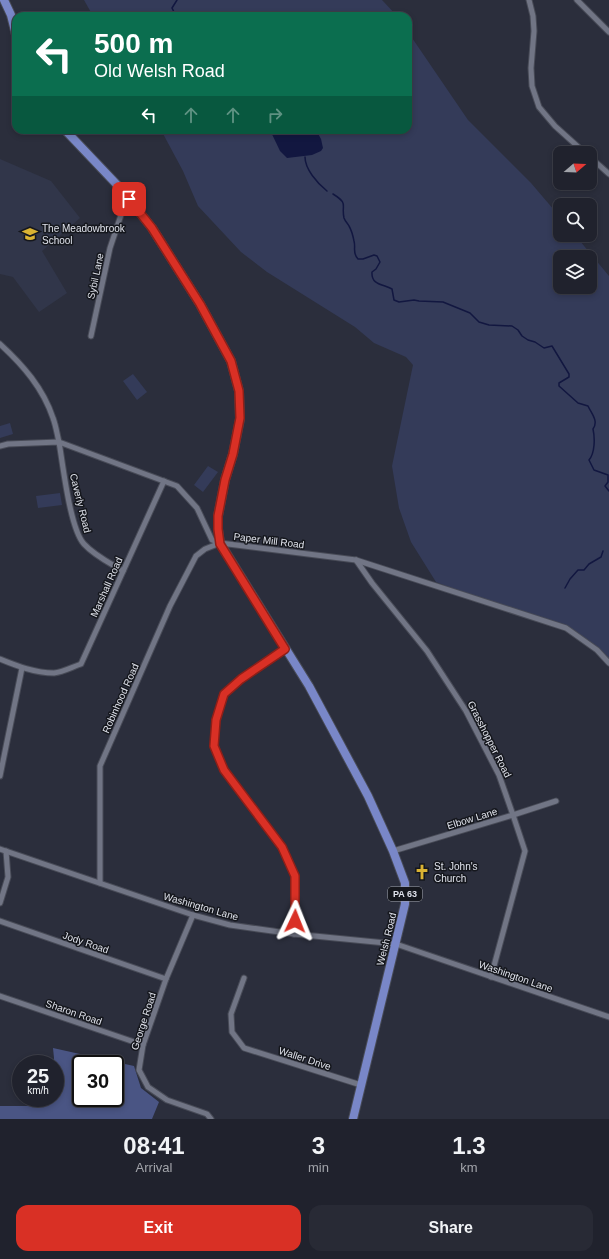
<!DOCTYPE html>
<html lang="en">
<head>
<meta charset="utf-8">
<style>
	body { margin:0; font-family:Helvetica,sans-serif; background:#282a35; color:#f1f3f6; height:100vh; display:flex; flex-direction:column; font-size:15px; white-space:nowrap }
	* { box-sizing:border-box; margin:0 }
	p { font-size:13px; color:#a2a4aa }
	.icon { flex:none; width:22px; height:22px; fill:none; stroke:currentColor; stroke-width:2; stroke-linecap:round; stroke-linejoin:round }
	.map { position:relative; height:1119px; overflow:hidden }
	.panel { display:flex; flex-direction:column; background:#20222d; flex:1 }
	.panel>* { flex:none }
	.hud { position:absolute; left:12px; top:12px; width:400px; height:122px; border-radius:12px; box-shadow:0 2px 6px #0003,0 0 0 1px #3d3f49; background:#0b6e4f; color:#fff; overflow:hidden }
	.needle { width:26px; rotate:71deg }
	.tools { position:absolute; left:553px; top:146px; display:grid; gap:8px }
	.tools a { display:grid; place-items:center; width:44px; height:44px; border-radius:8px; background:#20222d; box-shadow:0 2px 6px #0003,0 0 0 1px #3d3f49; font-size:20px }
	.speed { position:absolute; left:12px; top:1055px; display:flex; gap:8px; font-size:20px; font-weight:700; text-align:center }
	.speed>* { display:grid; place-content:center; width:52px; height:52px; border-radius:50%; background:#20222d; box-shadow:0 2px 6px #0003,0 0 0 1px #3d3f49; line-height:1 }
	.speed small { font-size:10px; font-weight:400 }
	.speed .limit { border:2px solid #111; border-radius:6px; background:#fff; color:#111 }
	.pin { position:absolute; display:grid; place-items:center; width:34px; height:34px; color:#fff; margin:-17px; border-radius:8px; box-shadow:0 2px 6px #0006 }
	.me { position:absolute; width:44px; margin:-22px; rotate:2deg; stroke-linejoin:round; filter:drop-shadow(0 0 3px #0008) }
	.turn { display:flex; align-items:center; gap:14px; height:84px; padding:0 16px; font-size:18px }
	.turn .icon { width:52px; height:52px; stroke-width:2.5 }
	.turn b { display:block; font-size:28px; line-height:34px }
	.lanes { display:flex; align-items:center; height:38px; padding:0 16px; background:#0003; justify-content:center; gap:20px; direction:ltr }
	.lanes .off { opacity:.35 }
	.eta { display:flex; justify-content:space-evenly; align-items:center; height:68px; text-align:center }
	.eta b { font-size:24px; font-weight:700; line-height:28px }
	.primary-button { display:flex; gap:8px; margin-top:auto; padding:8px 16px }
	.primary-button a { flex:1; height:46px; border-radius:12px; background:#d93025; color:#fff; font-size:16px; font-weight:700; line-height:46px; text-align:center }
	.primary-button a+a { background:#282a35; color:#f1f3f6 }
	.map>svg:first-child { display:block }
</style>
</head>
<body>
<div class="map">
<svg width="609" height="1119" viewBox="0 0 609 1119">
	<rect width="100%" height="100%" fill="#2b2e3c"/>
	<!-- built -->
	<path fill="#31364a" d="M0,159l51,22 29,37 -38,33 25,42 -28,19 -26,-35 -13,-3z"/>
	<!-- green -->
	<g fill="#343b59" fill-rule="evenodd">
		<path d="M84,0h298l15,16h-304z"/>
		<path d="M408,32l60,88 63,63 29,34v18h15l34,41v383l-11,-12 -32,-21 -89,-28 -41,-16 -25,-40 -12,-34 -7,-42 21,-101 -7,-8 -32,-14 -19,-16 -88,-55 -26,-20 -43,-46 -15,-35 -22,-41h247zM560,257h30v30h-30z"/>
		<path d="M133,374l14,18 -10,8 -14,-19z"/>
		<path d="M10,423l3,11 -13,4v-12z"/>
		<path d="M208,466l10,6 -15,20 -9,-7z"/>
		<path d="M60,493l2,12 -24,3 -2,-12z"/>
	</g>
	<!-- forest -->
	<path fill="#4a5584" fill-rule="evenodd" d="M53,1048l81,18 7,22 18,14 -7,17h-152v-13h44l2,-8h9v-34h-2l1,-6zM81,1064h34v34h-34z"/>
	<!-- water -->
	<path fill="#121740" d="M270,130h46l5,9 2,9 -2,3 -9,4 -25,3 -7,-7z"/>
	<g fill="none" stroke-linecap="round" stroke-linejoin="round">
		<!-- stream -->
		<g stroke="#121740" stroke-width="1.5">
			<path d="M176,16l-4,-8 5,-8"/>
			<path d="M305,157c0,12 12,26 22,34"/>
			<path d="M333,194c16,10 8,10 11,24 1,3 4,6 5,8 3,5 4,10 5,15 2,7 -2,12 4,18h5l11,-4 3,1 3,6 -4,7 -4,3c-1,13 11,12 20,17l2,11 5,2 15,-2 5,1 24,1 27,11 9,9 10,3 23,1 6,4 4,6 6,4 7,2 9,6 8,-2 17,28v3l-10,6v3l19,17 10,3c3,7 11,15 5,23 2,9 2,24 -4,31l5,10 14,5v7l-3,4 4,5"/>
			<path d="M565,588l5,-9 8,-9h6l5,-6 12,-7 2,-6"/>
		</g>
		<!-- street casing -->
		<g stroke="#484b57" stroke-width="7">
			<g id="street">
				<path d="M529,0l4,16 1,15 -3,37 1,18 7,21 16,19 30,27"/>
				<path d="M577,0l32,32"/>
				<path d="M590,157l19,17"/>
				<path d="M91,336l19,-88 15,-45 4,-4"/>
				<path d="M0,344c23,21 43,44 53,74 3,8 4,16 6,24l118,44 20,22 15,32 8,3 136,17 210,68 31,22 12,13"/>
				<path d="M0,446l8,-2 51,-2c4,23 11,87 25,102 11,12 26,19 39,27"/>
				<path d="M356,560l16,23 55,68 39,60 33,64 14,40 12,36 -34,126"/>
				<path d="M285,649l-44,30 -17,15 -8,26 -2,26 10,23 58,78 13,29 1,31 -2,27"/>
				<path d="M0,659c17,7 35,14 54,14 9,-1 18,-6 27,-9l83,-183"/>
				<path d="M0,776l22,-108"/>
				<path d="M0,849l193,66 37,10 64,9 102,10 213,73"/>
				<path d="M393,851l120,-36 43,-14"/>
				<path d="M100,883v-117l70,-160 26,-50 9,-7 15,-6"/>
				<path d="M0,903l8,-26 -2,-26"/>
				<path d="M193,915l-27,64 -23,66 -4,25 9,17 19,13 40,14 4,5"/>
				<path d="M0,921l166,58"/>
				<path d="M244,978l-13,36 1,18 12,16 117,37"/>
				<path d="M0,996l143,49"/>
			</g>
		</g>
		<!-- primary casing -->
		<g stroke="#484b57" stroke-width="10">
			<g id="primary">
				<path d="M4,0l7,15 5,20"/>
				<path d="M65,130l57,60 30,38 48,76 31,57 8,30 1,28 -7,35 -8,26 -7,36v13l2,14 89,143 59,110 25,55 12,32v21l-52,215"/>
			</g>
		</g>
		<!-- street -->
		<use href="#street" stroke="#717585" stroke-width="5"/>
		<!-- primary -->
		<use href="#primary" stroke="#7987c8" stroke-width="8"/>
	</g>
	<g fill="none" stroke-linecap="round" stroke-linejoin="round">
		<!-- route casing -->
		<g stroke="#8d1f18" stroke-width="10">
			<path id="route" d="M129,199l23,29 48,76 31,57 8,30 1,27 -7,36 -8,26 -7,36v13l2,15 65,105 -44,30 -17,15 -8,26 -2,26 10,24 58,77 13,29v45"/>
		</g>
		<!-- route -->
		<use href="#route" stroke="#d93025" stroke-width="7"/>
	</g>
	<!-- icons -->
	<defs>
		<g id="school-bare" transform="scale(1.2)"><path d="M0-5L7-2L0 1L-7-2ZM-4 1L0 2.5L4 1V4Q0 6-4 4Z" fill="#dab333" stroke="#15171d" stroke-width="2.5" paint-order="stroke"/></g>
		<g id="church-bare" transform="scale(1.2)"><path d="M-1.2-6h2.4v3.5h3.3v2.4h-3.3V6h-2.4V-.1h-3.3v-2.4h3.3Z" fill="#dab333" stroke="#15171d" stroke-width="2.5" paint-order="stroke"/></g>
	</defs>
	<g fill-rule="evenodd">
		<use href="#school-bare" x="30" y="234"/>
		<use href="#church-bare" x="422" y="872"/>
	</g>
	<g text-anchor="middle" stroke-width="3" stroke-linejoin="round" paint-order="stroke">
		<!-- shield labels -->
		<rect fill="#15171d" stroke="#a3a6ae" stroke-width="1" x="388" y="887" width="34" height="14" rx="3"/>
		<g font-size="9" font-weight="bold" fill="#e0e3ec">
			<text x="405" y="897">PA 63</text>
		</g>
		<!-- poi labels -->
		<g font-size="10" fill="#e0e3ec" stroke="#15171d" text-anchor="start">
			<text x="42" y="232">The Meadowbrook<tspan x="42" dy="12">School</tspan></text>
			<text x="434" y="870">St. John's<tspan x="434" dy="12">Church</tspan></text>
		</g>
		<!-- street labels -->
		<g font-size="10" fill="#e0e3ec" stroke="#15171d">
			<text transform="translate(95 276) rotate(-78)" y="4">Sybil Lane</text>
			<text transform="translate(81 503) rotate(76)" y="4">Caverly Road</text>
			<text transform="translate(269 540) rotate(7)" y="4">Paper Mill Road</text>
			<text transform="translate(106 587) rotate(-66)" y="4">Marshall Road</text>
			<text transform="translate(120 698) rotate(-66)" y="4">Robinhood Road</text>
			<text transform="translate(490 739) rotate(63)" y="4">Grasshopper Road</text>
			<text transform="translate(472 818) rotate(-17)" y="4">Elbow Lane</text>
			<text transform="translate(201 906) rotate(16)" y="4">Washington Lane</text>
			<text transform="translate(386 939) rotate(-76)" y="4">Welsh Road</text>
			<text transform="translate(86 942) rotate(19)" y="4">Jody Road</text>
			<text transform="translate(516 976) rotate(19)" y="4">Washington Lane</text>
			<text transform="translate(74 1012) rotate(19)" y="4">Sharon Road</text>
			<text transform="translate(143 1021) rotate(-72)" y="4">George Road</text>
			<text transform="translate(305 1058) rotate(18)" y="4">Waller Drive</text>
		</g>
	</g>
</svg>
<div class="tools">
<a><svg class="needle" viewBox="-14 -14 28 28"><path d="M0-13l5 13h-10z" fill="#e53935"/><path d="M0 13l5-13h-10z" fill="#a2a4aa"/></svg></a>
<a><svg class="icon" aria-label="search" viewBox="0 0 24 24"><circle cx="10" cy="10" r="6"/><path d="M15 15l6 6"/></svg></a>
<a><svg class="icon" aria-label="layers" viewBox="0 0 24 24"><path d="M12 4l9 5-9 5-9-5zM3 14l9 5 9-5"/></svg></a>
</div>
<div class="speed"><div>25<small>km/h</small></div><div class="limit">30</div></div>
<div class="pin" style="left:129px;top:199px;background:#d93025"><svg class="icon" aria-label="arrive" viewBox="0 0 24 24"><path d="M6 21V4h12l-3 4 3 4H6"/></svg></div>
<svg class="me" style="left:295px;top:921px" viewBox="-20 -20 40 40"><path d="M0-17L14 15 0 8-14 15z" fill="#d93025" stroke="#fff" stroke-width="4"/></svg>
<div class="hud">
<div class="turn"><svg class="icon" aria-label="left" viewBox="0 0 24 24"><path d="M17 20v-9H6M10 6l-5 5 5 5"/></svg><div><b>500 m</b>Old Welsh Road</div></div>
<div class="lanes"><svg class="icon" aria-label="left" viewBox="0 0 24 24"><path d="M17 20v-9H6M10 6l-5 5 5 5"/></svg><svg class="icon off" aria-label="ahead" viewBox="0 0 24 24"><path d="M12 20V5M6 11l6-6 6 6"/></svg><svg class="icon off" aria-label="ahead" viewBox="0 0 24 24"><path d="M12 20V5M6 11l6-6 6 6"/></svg><svg class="icon off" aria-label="right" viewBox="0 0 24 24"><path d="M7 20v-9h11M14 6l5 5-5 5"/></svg></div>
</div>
</div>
<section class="panel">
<div class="eta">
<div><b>08:41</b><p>Arrival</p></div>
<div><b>3</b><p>min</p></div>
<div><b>1.3</b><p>km</p></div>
</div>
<div class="primary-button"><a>Exit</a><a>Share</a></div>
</section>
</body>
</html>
